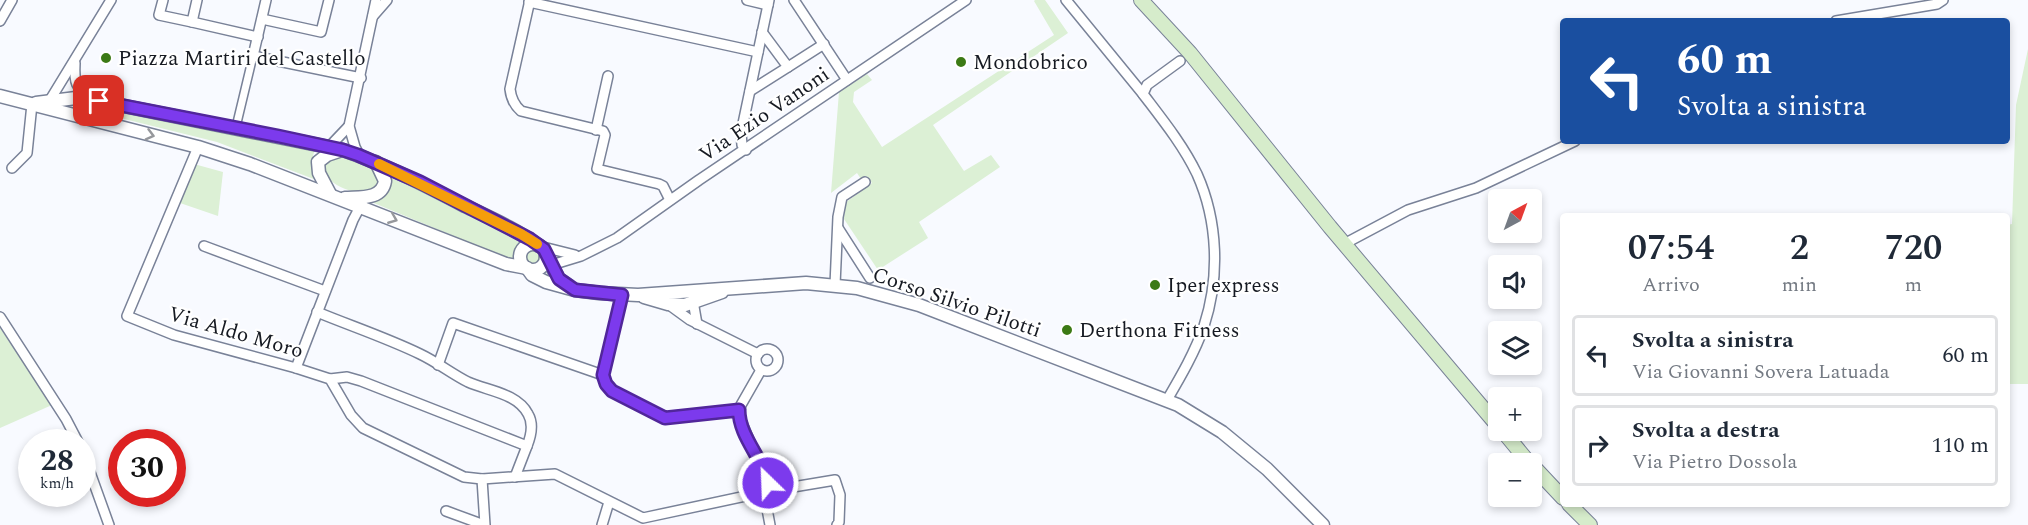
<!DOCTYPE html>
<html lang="it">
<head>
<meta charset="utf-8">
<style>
	body { margin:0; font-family:Spectral,serif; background:#f6f6f7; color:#1f2937; height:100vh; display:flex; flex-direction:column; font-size:22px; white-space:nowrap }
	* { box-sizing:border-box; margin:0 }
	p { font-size:20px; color:#747a83 }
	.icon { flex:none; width:33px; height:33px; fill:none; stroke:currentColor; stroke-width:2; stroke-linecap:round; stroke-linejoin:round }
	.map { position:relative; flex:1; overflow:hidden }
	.drawer { position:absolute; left:1560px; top:213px; width:450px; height:294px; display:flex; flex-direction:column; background:#fff; border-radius:6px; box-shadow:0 3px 9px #0003 }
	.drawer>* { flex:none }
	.top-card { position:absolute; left:1560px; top:18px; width:450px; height:126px; border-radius:6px; box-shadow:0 3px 9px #0003; background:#1a4fa0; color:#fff; overflow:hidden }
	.needle { width:39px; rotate:41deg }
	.buttons { position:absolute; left:1488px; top:189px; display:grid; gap:12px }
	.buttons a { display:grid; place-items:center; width:54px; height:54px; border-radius:6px; background:#fff; box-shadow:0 3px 9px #0003; font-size:30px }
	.speed { position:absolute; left:18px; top:429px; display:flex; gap:12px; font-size:30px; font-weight:700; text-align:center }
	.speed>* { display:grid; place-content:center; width:78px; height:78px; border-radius:50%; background:#fff; box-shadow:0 3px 9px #0003; line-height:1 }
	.speed small { font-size:15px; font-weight:400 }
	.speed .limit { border:9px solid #d22; background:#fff; color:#111 }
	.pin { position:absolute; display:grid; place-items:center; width:51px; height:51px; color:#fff; margin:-26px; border-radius:12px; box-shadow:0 3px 9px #0006 }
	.me { position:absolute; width:66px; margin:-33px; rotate:336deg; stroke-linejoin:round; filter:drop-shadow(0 0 4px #0008) }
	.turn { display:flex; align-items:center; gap:21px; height:126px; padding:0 18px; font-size:27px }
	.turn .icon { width:78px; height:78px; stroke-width:2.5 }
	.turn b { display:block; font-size:42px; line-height:51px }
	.eta { display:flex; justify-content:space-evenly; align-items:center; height:102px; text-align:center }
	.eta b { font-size:36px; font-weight:600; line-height:42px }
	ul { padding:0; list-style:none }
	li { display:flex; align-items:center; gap:18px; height:81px; margin:0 12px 9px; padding:0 6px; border:3px solid #e0e1e3; border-radius:6px }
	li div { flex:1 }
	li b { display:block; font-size:22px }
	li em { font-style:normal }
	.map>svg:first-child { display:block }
</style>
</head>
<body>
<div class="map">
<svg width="2028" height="525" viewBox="0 0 2028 525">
	<rect width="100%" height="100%" fill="#f8faff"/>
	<!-- green -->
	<g fill="#dcf0d5">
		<path d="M1035,0h10l23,33 -135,92 31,46 27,-16 9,12 -81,55 9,16 -50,32 -34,-51 1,-16 27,-20 -6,-7 -5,3 -4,-6 -26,20 8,-101 28,-18 5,6 -18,12 -1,10 29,45 172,-112 -20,-34z"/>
		<path d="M2028,49v335h-18l-3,-5v-154l5,-1 4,-119z"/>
		<path d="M75,101l240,49c-5,13 -4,19 4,31l-102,-39 -137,-34z"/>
		<path d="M338,157c20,-1 31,5 44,21l-7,13c-5,0 -10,1 -15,1 -14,0 -43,-13 -35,-31z"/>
		<path d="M194,164l29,8 -5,44 -38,-13z"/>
		<path d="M388,171l140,70c-8,6 -13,11 -9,22l-150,-62 21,-18z"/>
		<circle cx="534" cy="257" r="9"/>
		<path d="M0,328l52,77 -52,23z"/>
	</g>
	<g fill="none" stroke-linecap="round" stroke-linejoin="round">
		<!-- pedestrian casing -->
		<g stroke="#798298" stroke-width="10">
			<path id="pedestrian" d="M236,127l17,-71"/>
		</g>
		<!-- minor casing -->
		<g stroke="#798298" stroke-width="12">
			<g id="minor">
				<path d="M163,0l-4,15 33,7 5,-22"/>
				<path d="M266,0l-13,56 108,22"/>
				<path d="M530,0l-20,89c1,9 4,16 11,22l82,20 2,4 -8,34 62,15 4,2 7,14"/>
				<path d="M747,0l21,5"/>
				<path d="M794,0l53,80"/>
				<path d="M1066,0l77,94"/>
				<path d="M529,2l229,50"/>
				<path d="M373,16l14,-16"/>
				<path d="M262,19l59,13 8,-32"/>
				<path d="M0,21l12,-21"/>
				<path d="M1836,21l101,-17 6,-4"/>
				<path d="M192,22l66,15"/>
				<path d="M75,63c-1,19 0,26 18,35"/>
				<path d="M788,67l36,-23"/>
				<path d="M750,91l38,-24 -26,-35"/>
				<path d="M50,100l61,-100"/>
				<path d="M596,130l12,-54"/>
				<path d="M198,147l-71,169 47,19 122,33 34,11 21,36 12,13 101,49 18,2 73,-5 88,44 126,-27 66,-11 5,15 -1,27 -2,3"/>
				<path d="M329,147l20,-21"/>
				<path d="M746,150l-4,-5 -1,-12 28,-133"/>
				<path d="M359,155l-4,-8 -6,-21 27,-126"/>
				<path d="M12,168l15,-15 5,-49"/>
				<path d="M838,228l32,50"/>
				<path d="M1344,244l64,-34 68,-22 99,-47"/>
				<path d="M204,246l121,45"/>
				<path d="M539,246l36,9"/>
				<path d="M554,270l4,-7 23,-7 36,-18 82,-58 267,-180"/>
				<path d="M835,285l3,-68 4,-20 23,-15"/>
				<path d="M693,301l4,23"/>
				<path d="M668,304l22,16 68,34"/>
				<path d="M317,312c34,14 70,26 103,42 17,8 32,20 48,28 20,9 49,11 60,32 6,10 3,22 -1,32"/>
				<path d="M0,317l66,102 12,23"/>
				<circle cx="767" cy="360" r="11"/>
				<path d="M438,365l15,-42 150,52 19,-80"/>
				<path d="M296,368l57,-148 9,-17"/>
				<path d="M761,370l-20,35 -2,11 14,33 13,25 3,17"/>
				<path d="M603,375l3,9 6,7 53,27 74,-8"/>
				<path d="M330,379l17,-2 14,4 166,65 -12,31"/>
				<path d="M1167,400c14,-24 28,-48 37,-74 16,-49 14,-105 -7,-152 -14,-29 -35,-55 -54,-80l4,-9 33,-24"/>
				<path d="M82,450l27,75"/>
				<path d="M482,479l3,46"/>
				<path d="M764,493l6,32"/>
				<path d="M446,511l38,14"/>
				<path d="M602,525l7,-23"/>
			</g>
		</g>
		<!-- tertiary casing -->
		<g stroke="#798298" stroke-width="15">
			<g id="tertiary">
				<path d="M0,96l198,51 52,17 256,100 21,4 5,7 14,7 29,8 24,3 39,2 168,-12 51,5 62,17 259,100 44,27 45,37 56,56"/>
				<path d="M36,103l40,-5 23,3 244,49c43,15 82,35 122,56 25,12 51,23 74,40"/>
				<path d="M330,194l-11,-21 -1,-11 9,-7 15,-5"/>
				<path d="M345,198c15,-1 37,2 40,-17l-9,-19"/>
				<circle cx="533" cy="257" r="13"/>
				<path d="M546,257l13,22 10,7"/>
				<path d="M644,297l24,7 17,1 37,-13"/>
			</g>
		</g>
		<!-- secondary casing -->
		<g stroke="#798298" stroke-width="16">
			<g id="secondary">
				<path d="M1141,0l49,53 140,174 168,199"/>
				<path d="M1502,430l28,34"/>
				<path d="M1532,465l31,33"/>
				<path d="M1569,504l21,21"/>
			</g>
		</g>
		<!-- pedestrian -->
		<use href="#pedestrian" stroke="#fff" stroke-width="7"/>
		<!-- minor -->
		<use href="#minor" stroke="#fff" stroke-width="9"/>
		<!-- tertiary -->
		<use href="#tertiary" stroke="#fff" stroke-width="12"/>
		<!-- secondary -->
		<use href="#secondary" stroke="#d6eccb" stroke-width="14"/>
	</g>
	<!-- one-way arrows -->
	<defs><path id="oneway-chevron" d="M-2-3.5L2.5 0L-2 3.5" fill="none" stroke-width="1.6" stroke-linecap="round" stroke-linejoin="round" transform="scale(1.5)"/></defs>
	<g stroke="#96989c">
		<use href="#oneway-chevron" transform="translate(150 135) rotate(15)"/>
		<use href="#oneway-chevron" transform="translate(393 219) rotate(22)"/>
	</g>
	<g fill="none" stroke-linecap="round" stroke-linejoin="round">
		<!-- route casing -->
		<g stroke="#51269a" stroke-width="15">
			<path id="route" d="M99,101l179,35 65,14 15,5 62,27 110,57 14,10 15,30 16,11 47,5 -19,80 3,9 6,7 53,27 74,-8c0,27 24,48 29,73"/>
		</g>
		<!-- route -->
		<use href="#route" stroke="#7c3aed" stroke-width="10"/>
		<!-- slow -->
		<path stroke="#f59e0b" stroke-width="10" d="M379,164l142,70 16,10"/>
	</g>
	<!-- markers -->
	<g fill="#3c7a15" stroke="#fff" stroke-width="2">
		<circle cx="106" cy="58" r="6"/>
		<circle cx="961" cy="62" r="6"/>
		<circle cx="1155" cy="285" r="6"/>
		<circle cx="1067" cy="330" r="6"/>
	</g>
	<g text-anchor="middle" stroke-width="4.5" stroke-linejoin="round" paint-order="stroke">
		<!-- poi labels -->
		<g font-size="21" fill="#161a22" stroke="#fff" text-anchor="start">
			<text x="118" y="65">Piazza Martiri del Castello</text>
			<text x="973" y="69">Mondobrico</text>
			<text x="1167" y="292">Iper express</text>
			<text x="1079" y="337">Derthona Fitness</text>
		</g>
		<!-- street labels -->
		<g font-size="21" fill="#161a22" stroke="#fff">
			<text transform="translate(764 114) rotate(-34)" y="7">Via Ezio Vanoni</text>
			<text transform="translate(957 302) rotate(19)" y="7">Corso Silvio Pilotti</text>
			<text transform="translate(236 332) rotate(16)" y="7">Via Aldo Moro</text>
		</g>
	</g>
</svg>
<div class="buttons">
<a><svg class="needle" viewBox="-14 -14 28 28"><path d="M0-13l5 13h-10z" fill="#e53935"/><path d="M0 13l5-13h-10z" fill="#747a83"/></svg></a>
<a><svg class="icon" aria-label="sound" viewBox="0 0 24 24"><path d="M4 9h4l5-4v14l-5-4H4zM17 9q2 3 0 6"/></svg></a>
<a><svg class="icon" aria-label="layers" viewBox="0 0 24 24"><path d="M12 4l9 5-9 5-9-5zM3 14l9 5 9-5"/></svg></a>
<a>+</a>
<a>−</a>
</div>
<div class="speed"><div>28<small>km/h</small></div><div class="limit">30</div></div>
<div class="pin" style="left:99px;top:101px;background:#d93025"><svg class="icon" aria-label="arrive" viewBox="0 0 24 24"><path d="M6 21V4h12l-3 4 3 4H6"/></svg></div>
<svg class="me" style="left:768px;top:483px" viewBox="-20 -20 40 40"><circle r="17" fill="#7c3aed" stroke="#fff" stroke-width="3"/><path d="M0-11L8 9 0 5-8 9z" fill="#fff"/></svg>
<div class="top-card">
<div class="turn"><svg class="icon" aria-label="left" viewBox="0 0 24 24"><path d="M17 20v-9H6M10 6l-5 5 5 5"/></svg><div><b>60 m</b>Svolta a sinistra</div></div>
</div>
<section class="drawer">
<div class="eta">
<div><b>07:54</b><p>Arrivo</p></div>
<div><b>2</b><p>min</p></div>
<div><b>720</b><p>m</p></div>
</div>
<ul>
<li><svg class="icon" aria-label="left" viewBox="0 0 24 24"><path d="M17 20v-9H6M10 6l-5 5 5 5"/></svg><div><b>Svolta a sinistra</b><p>Via Giovanni Sovera Latuada</p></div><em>60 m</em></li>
<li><svg class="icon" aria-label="right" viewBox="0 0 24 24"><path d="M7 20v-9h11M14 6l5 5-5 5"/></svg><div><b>Svolta a destra</b><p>Via Pietro Dossola</p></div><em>110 m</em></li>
</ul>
</section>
</div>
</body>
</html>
